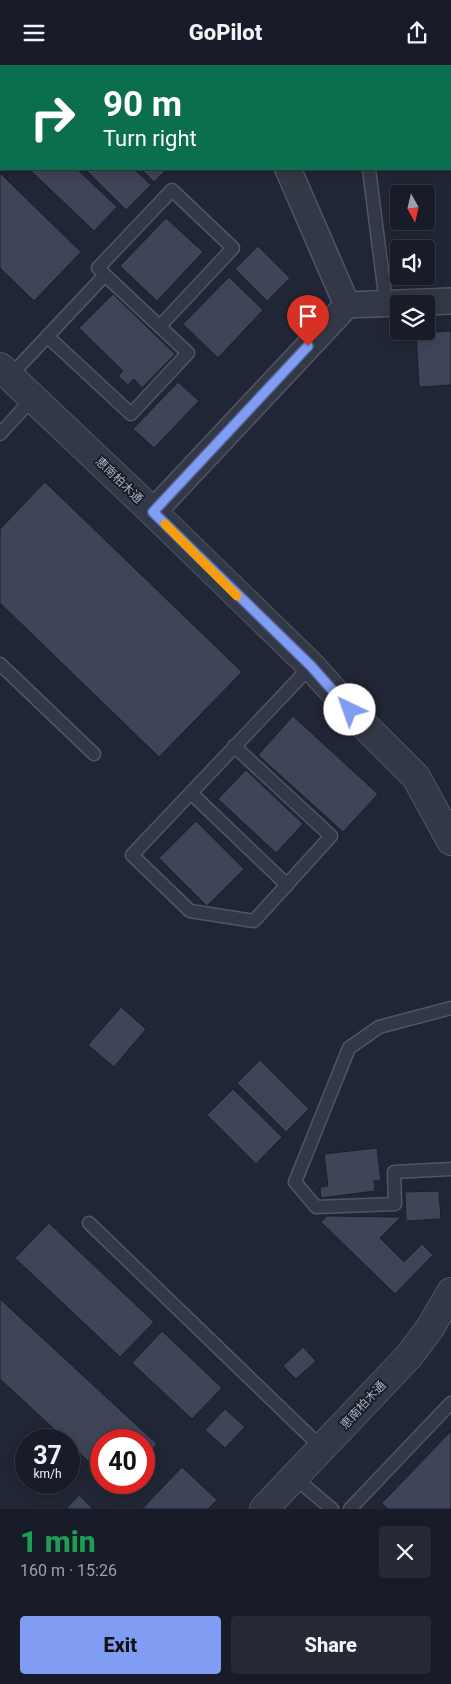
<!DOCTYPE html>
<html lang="en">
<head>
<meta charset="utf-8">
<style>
	body { margin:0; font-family:Roboto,"Noto Sans JP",sans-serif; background:#252934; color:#f1f3f6; height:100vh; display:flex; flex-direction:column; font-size:19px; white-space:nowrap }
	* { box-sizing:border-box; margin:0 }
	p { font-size:16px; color:#9fa1a8 }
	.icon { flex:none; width:28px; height:28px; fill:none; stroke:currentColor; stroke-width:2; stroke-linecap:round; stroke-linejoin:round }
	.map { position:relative; height:1444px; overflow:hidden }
	.sheet { display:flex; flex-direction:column; background:#181c28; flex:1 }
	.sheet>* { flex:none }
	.hud { position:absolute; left:0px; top:0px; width:451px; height:105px; box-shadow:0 2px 12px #0003,0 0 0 1px #363a45; background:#0b6e4f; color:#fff; overflow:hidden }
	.needle { width:32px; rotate:172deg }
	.controls { position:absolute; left:390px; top:120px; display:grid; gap:10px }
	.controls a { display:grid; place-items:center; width:45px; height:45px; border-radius:5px; background:#181c28; box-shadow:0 2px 12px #0003,0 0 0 1px #363a45; font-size:25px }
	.speed { position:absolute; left:15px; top:1364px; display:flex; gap:10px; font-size:25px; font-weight:700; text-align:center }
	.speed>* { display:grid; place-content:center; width:65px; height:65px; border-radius:50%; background:#181c28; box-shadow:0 2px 12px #0003,0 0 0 1px #363a45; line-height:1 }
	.speed small { font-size:12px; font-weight:400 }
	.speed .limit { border:8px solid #d22; background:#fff; color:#111 }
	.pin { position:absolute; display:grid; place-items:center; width:42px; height:42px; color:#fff; margin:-51px -21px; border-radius:50% 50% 50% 0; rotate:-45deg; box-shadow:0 0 5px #0007 }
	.pin .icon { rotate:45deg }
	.me { position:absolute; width:55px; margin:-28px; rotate:318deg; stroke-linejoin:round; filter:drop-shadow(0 0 4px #0008) }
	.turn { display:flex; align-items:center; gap:18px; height:105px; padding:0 20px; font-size:22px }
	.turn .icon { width:65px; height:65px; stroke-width:2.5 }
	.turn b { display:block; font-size:35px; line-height:42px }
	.round { display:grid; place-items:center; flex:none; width:52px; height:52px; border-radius:5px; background:#252934 }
	.summary { display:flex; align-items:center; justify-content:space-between; height:85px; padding:0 20px }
	h1 { font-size:30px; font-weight:800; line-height:38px; color:#1e9e55 }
	.button { display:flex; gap:10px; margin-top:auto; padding:10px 20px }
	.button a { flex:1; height:58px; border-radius:5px; background:#819cf3; color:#111; font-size:20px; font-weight:800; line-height:58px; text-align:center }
	.button a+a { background:#252934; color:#f1f3f6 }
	header { display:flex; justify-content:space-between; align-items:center; height:65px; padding:0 20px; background:#181c28; font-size:22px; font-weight:800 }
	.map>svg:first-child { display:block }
</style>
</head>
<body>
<header><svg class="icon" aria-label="menu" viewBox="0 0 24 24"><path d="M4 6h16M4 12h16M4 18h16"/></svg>GoPilot<svg class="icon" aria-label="share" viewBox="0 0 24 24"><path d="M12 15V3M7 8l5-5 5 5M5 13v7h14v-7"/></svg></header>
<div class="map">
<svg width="451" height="1444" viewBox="0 0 451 1444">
	<rect width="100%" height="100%" fill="#202635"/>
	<!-- building -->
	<g fill="#3e4558" stroke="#1b1f2c">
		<path d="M75,0h72l-73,1z"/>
		<path d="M375,0h76v4l-1,-3z"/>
		<path d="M29,104h48l40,38 -23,24z"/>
		<path d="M85,104h49l17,16 -25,25z"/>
		<path d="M141,104h26l-13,13z"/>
		<path d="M0,108l81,79 -47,49 -34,-33z"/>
		<path d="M166,153l37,34 -46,49 -37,-35z"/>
		<path d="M258,181l32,32 -23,23 -32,-32z"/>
		<path d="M229,212l34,33 -45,48 -35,-34z"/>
		<path d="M113,229l62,60 -33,34 -8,-9 -6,6 -10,-9 5,-5 -44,-43z"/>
		<path d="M451,266v54l-32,2 -3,-54z"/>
		<path d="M178,317l21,19 -45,47 -21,-19z"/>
		<path d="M45,417l197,190 -83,85 -159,-154v-74z"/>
		<path d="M293,651l85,78 -35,38 -85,-77z"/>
		<path d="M246,705l57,54 -27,29 -58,-54z"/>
		<path d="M196,756l48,48 -37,37 -48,-48z"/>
		<path d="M121,942l25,22 -32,38 -26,-22z"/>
		<path d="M260,995l49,49 -23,23 -49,-49z"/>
		<path d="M233,1024l49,48 -26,27 -49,-49z"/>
		<path d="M377,1083l4,33h-7l1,10 -54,7 -1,-11 8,-1 -4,-32z"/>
		<path d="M439,1126l2,28 -35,2 -1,-29z"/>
		<path d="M327,1151l74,1 -21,21 24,24 18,-18 11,11 -38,39 -74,-72z"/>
		<path d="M49,1158l105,99 -34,35 -105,-99z"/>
		<path d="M0,1234l157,145 -13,14v-18h-43v33l-32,-30v-3h-3l-66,-61z"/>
		<path d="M162,1266l60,57 -30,31 -60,-56z"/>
		<path d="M303,1282l13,14 -20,18 -13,-13z"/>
		<path d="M225,1344l20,18 -20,21 -20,-18z"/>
		<path d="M451,1366v78h-63l-6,-6z"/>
		<path d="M182,1402l35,33 -9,9h-66z"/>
		<path d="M79,1430l14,14h-27z"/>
	</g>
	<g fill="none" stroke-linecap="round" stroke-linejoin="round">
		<!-- service casing -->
		<g stroke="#515564" stroke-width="15">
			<g id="service">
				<path d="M15,0v1"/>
				<path d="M357,0v1"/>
				<path d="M162,1l2,-1"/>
				<path d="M450,21h1"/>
				<path d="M0,52l1,-1"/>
				<path d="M369,104l17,134"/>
				<path d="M105,210l-7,-7 74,-78 61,58 -73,78"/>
				<path d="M10,311l95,-101 83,78 -57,61 -84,-78"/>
				<path d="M0,369l33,-36"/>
				<path d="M0,599l94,90"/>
				<path d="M234,681l97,90 -77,85 -64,-10 -58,-56 179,-189"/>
				<path d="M191,728l96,92"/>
				<path d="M451,943l-72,19 -30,21 -54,134 21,25 79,-3 -1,-32 57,-3"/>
				<path d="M89,1158l233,225"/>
				<path d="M294,1412l38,32"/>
				<path d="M350,1444l101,-106"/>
			</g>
		</g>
		<!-- minor casing -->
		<g stroke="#515564" stroke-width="28">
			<g id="minor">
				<path d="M242,0l1,1"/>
				<path d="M347,240l104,-4"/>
				<path d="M153,447l194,-207 -59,-136"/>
			</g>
		</g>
		<!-- tertiary casing -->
		<g stroke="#515564" stroke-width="30">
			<g id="tertiary">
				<path d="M0,302l153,145 158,154 52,58 53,53 35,64"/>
				<path d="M264,1444l145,-153 21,-28 21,-36"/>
			</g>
		</g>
		<!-- service -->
		<use href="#service" stroke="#333846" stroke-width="12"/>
		<!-- minor -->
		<use href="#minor" stroke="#333846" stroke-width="25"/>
		<!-- tertiary -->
		<use href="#tertiary" stroke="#333846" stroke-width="28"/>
	</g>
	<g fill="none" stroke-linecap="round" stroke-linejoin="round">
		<!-- route casing -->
		<g stroke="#54659e" stroke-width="12">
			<path id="route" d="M308,281l-155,166 158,154 39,44"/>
		</g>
		<!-- route -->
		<use href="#route" stroke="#819cf3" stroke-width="9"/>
		<!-- slow -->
		<path stroke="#f59e0b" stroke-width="9" d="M165,459l72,72"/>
	</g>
	<g text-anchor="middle" stroke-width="4" stroke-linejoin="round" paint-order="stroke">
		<!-- street labels -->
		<g font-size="12" fill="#adb2c3" stroke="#191d2a">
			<text transform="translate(119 415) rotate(44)" y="4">恵南柏木通</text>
			<text transform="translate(363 1340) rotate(-47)" y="4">恵南柏木通</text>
		</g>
	</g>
</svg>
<div class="controls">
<a><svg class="needle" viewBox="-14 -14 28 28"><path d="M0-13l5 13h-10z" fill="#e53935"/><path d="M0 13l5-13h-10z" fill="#9fa1a8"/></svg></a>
<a><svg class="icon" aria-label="sound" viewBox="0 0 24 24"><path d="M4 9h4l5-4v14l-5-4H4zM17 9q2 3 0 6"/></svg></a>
<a><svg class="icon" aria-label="layers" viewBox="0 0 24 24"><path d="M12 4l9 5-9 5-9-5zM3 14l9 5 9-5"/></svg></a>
</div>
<div class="speed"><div>37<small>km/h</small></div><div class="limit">40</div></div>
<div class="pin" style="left:308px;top:281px;background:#d93025"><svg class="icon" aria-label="arrive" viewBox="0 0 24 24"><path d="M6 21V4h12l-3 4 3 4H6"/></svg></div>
<svg class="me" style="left:350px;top:645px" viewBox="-20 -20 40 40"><circle r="19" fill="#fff"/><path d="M0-13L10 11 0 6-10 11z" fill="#819cf3"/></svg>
<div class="hud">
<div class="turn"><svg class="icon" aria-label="right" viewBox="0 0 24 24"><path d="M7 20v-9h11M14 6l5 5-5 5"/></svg><div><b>90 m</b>Turn right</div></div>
</div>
</div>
<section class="sheet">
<div class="summary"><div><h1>1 min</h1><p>160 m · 15:26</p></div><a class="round"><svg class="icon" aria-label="close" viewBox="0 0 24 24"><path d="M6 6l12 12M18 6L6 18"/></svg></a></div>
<div class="button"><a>Exit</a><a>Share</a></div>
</section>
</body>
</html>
